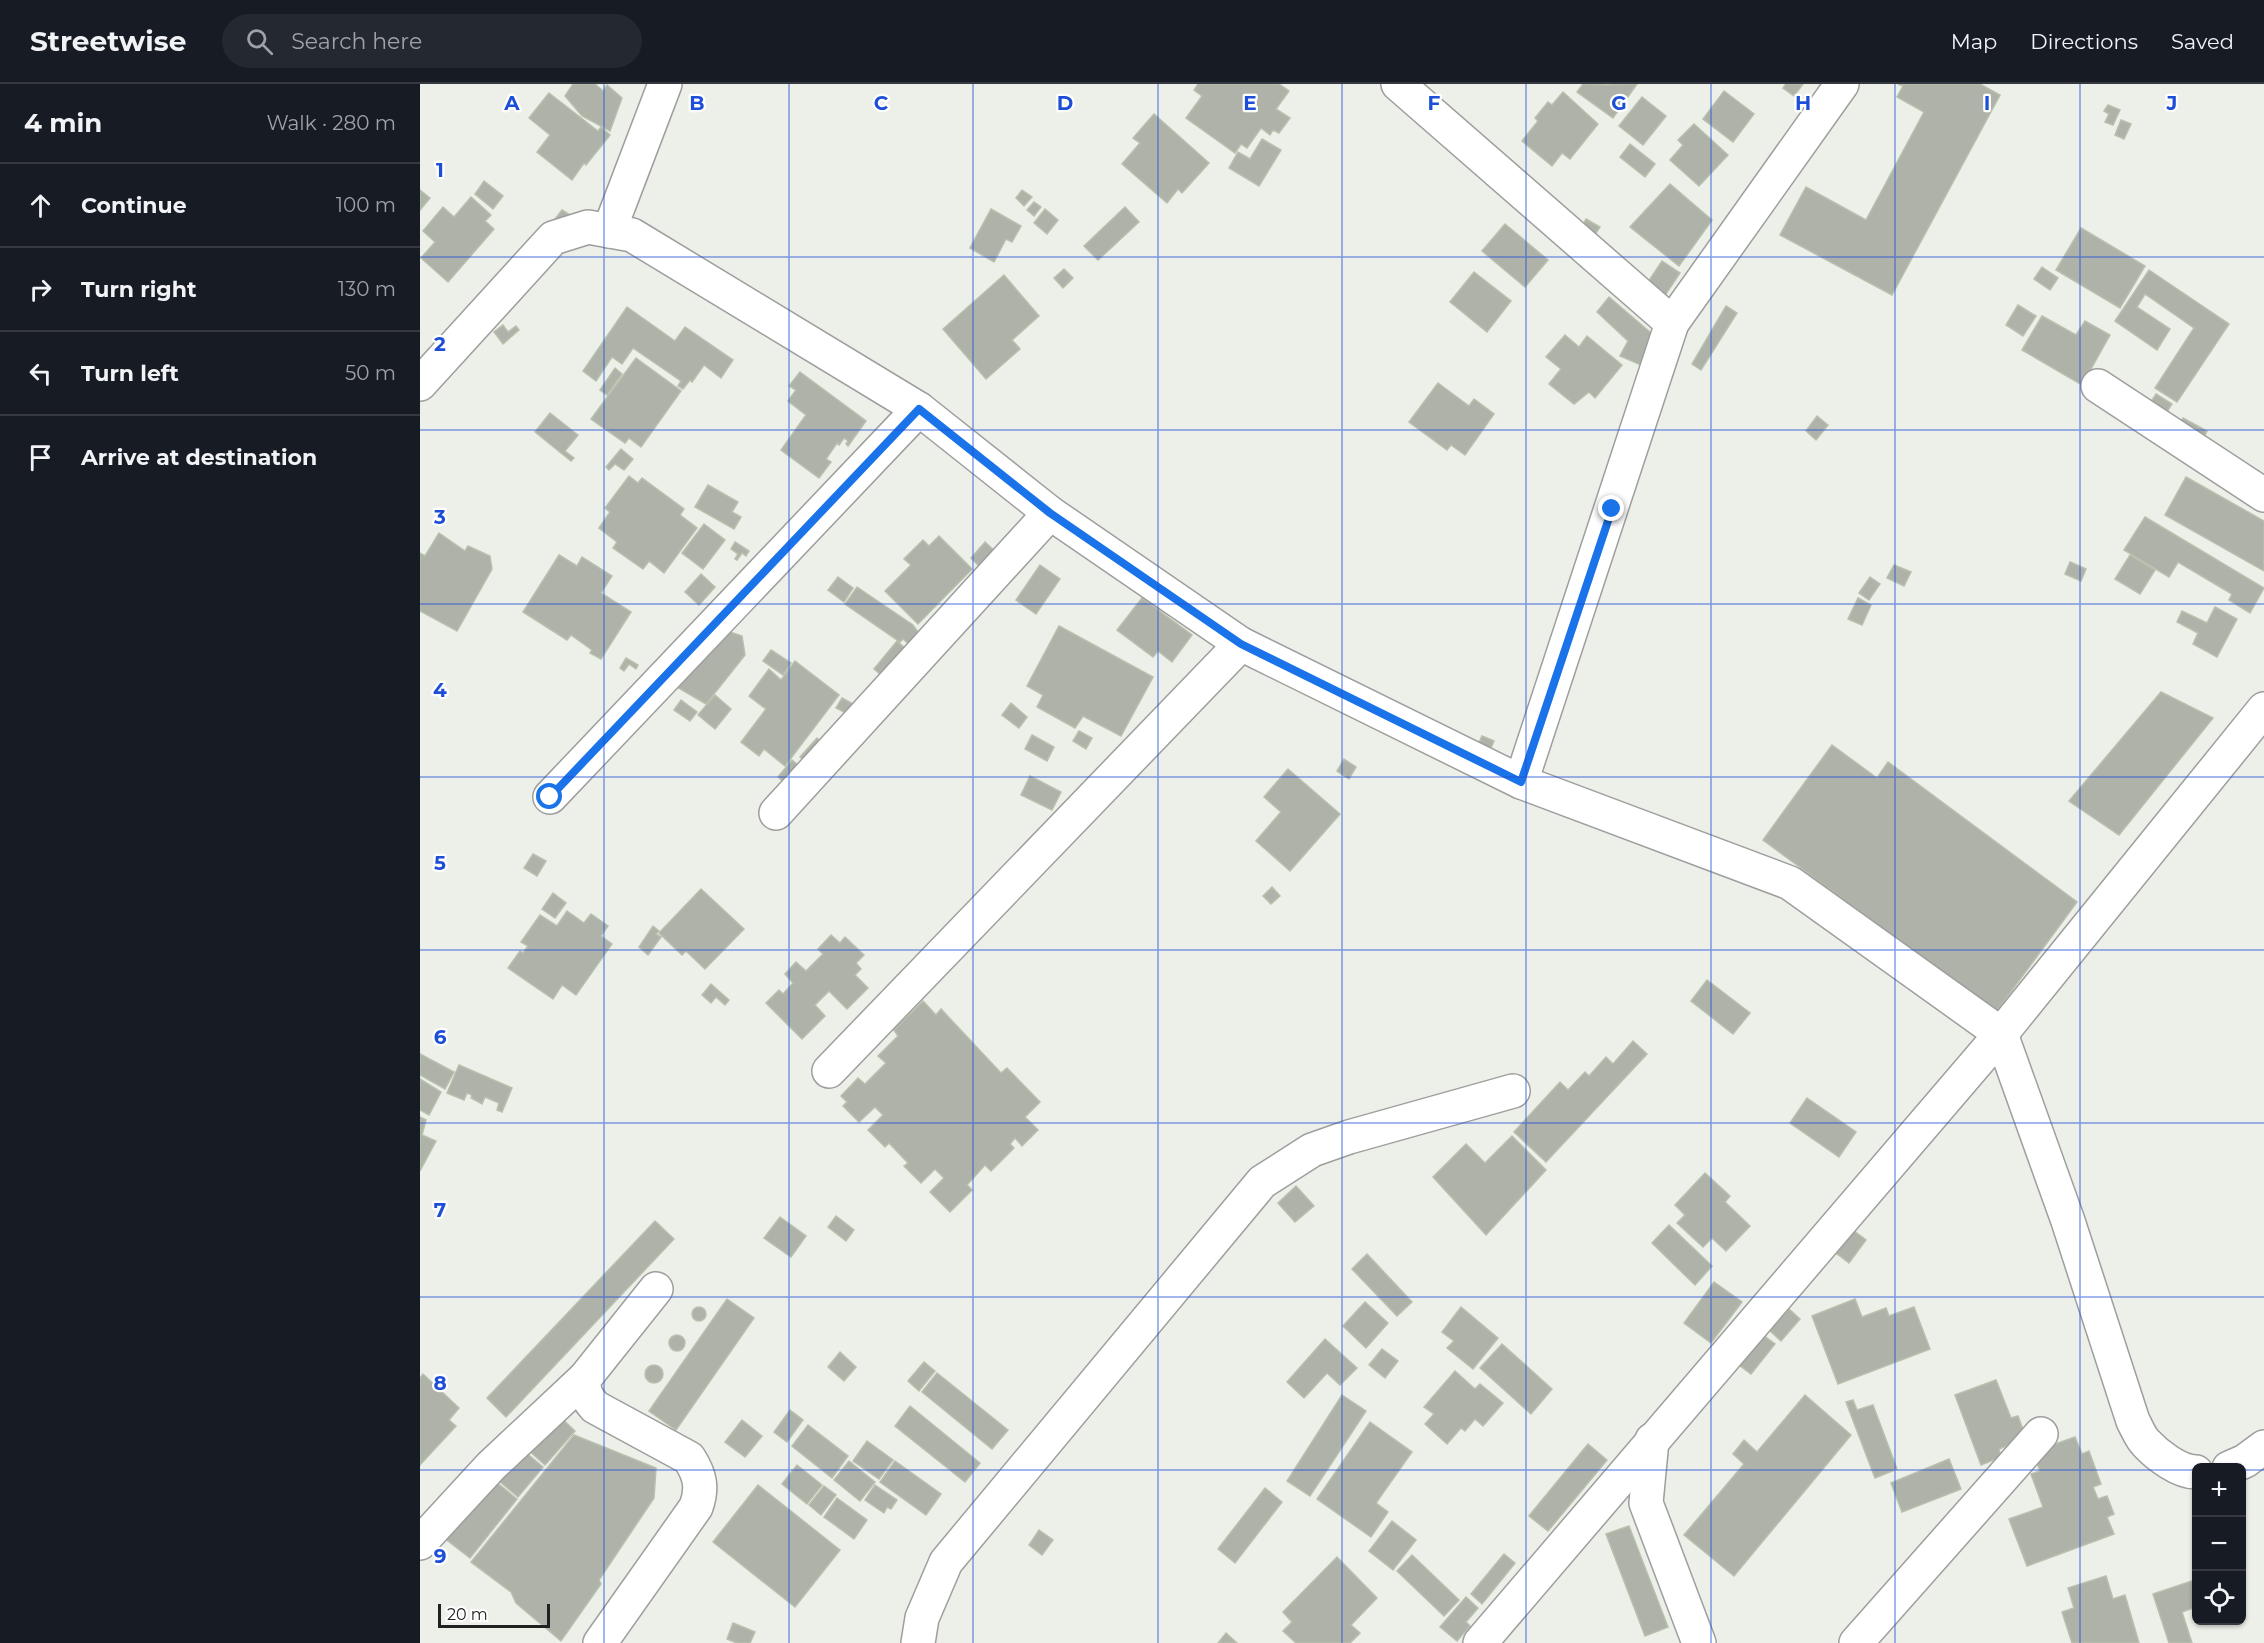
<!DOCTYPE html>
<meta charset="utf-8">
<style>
body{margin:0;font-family:Montserrat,sans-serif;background:#242831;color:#f1f3f6}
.controls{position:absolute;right:18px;bottom:18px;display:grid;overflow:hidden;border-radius:9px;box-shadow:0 2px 4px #0004}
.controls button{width:54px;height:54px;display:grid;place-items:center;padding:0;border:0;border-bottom:2px solid #363941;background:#171b24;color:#f1f3f6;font:30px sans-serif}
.scale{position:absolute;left:18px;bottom:15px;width:112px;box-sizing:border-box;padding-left:6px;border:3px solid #212121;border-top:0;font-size:16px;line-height:21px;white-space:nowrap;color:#212121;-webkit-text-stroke:4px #fff;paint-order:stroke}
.stop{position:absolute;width:18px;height:18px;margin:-14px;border:4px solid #1a73e8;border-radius:50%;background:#fff}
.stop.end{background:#1a73e8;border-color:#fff;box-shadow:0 2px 6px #0008}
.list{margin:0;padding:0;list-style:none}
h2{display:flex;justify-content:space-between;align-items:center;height:78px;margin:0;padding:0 24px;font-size:26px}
h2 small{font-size:20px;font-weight:400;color:#9ea1a6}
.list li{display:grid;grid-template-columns:39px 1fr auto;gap:18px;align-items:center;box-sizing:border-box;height:84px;padding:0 24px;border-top:2px solid #363941}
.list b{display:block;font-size:22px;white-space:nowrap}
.list em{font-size:20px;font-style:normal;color:#9ea1a6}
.icon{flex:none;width:33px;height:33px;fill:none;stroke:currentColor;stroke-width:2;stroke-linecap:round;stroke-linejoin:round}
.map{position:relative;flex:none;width:1844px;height:1559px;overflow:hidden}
header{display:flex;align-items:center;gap:36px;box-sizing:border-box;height:84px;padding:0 30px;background:#171b24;border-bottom:2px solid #363941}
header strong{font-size:28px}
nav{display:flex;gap:33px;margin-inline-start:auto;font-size:21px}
.search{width:420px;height:54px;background:#242831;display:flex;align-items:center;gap:15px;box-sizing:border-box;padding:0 21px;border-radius:33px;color:#9ea1a6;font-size:22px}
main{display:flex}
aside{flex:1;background:#171b24}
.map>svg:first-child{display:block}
.building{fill:#aeb2a8;stroke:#b8c0ad;stroke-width:1.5}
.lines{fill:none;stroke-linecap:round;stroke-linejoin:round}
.minor-casing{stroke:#9e9e9e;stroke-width:36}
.minor{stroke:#fff;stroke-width:33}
.route{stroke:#1a73e8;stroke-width:8}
.grid{fill:none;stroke:#1d4ed8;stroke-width:1.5;stroke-opacity:0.55}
.grid-label{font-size:20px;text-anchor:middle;font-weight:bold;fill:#1d4ed8;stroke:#fff;stroke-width:4.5;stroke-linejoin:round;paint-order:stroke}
</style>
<header>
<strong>Streetwise</strong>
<div class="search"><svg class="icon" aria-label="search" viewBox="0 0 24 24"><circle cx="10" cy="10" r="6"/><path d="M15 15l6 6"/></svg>Search here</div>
<nav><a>Map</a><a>Directions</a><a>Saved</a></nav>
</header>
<main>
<aside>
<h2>4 min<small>Walk · 280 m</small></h2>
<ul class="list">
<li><svg class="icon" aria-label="ahead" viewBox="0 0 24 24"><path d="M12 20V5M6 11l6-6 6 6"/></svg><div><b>Continue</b></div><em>100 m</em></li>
<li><svg class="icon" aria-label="right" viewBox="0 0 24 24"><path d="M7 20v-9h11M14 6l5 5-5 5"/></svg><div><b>Turn right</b></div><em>130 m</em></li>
<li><svg class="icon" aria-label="left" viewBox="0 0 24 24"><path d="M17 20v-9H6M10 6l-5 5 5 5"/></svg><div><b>Turn left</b></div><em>50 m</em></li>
<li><svg class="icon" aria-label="arrive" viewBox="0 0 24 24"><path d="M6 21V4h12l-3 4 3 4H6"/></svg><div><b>Arrive at destination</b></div></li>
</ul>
</aside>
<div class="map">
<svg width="1844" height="1559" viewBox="0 0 1844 1559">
<rect width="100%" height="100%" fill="#ecf0e9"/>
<!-- building -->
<g class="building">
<path d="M153,0H175L183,7L187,1L202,14L190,47L162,32L145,12Z"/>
<path d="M778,0H859L869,7L856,25L870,34L859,49L853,46L850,51L841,44L827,64L821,60L815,69L766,34L782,12L774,6Z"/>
<path d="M1163,0L1186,1L1217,0L1193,34L1157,8Z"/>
<path d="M1366,0H1383L1374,12L1363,4Z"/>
<path d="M1478,0H1560L1580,11L1472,211L1360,151L1386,103L1446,136L1504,28L1477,13L1483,2Z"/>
<path d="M1304,7L1334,30L1313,58L1283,35Z"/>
<path d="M1143,8L1178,40L1150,75L1142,69L1132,82L1102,57L1118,37L1115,34L1128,18L1132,21Z"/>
<path d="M129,9L178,47L181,43L190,51L166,81L164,79L152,96L117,68L130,51L109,34Z"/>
<path d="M1222,13L1246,32L1223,61L1199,42Z"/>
<path d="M1688,21L1700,26L1693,41L1685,38L1689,30L1684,27Z"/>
<path d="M734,30L789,79L762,109L758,105L747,119L702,80L720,59L713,54Z"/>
<path d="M1701,36L1711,40L1704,55L1695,51Z"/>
<path d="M1274,40L1308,71L1279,102L1250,76L1263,61L1258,56Z"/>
<path d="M842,55L861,66L839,102L809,84L818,68L830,75Z"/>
<path d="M1210,60L1235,80L1225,93L1200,73Z"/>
<path d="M64,97L83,112L73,125L55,110Z"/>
<path d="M1250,100L1292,136L1259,182L1210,143Z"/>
<path d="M0,106L10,114L0,126Z"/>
<path d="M602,106L612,113L604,122L596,114Z"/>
<path d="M51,113L71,131L65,137L74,145L28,198L1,174L15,158L3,147L23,123L34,133Z"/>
<path d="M614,118L621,123L614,132L607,126Z"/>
<path d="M705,123L719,138L678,176L664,162Z"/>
<path d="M571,125L601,142L592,158L586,155L574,178L550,164Z"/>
<path d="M625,125L638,136L627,150L614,139Z"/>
<path d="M142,126L155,134L148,144L135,135Z"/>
<path d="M1166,135L1180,143L1174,152L1161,145Z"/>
<path d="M1085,140L1128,176L1105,203L1062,167Z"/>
<path d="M1661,144L1725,182L1700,224L1636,186Z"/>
<path d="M1242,177L1260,189L1242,216L1224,204Z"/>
<path d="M1622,183L1638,194L1630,206L1614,195Z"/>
<path d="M644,185L653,194L643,204L634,194Z"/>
<path d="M1729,186L1809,240L1757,318L1735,304L1774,244L1725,210L1717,223L1750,245L1737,266L1695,237Z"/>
<path d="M1054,188L1091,217L1067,248L1030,218Z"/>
<path d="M584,191L619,232L592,256L600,265L566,295L523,245Z"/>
<path d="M1189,213L1231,249L1221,281L1200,272L1208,257L1177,228Z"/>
<path d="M1598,221L1616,232L1603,252L1586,241Z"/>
<path d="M1306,222L1317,229L1281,286L1272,280Z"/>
<path d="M207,223L255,257L265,243L313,276L301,294L284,281L272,298L270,296L263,305L258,302L261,297L213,264L202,280L192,273L176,297L163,287Z"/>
<path d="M1622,232L1656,251L1665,237L1690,251L1662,301L1602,266Z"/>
<path d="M83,241L88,248L96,242L99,246L83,260L74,248Z"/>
<path d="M1145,251L1159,263L1167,252L1202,281L1175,314L1169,308L1154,320L1129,300L1141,285L1126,273Z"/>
<path d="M216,274L261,307L221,363L209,354L205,359L171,335Z"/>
<path d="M195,284L202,290L187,311L180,306Z"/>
<path d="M380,288L446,337L428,362L426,360L428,357L424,354L419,361L417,359L406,375L411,378L399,394L361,366L386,331L368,317L376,306L369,302Z"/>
<path d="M1018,299L1049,322L1054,315L1074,330L1045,371L1031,361L1027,366L989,338Z"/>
<path d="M1736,310L1752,320L1743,334L1727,324Z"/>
<path d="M130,329L158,351L145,367L154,374L151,377L115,348Z"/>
<path d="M1397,332L1408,341L1396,356L1386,347Z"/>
<path d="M1763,334L1787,347L1781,359L1757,346Z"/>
<path d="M201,365L213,375L204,386L195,380L189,386L186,383Z"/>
<path d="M209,392L218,399L222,394L264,425L260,431L277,444L244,489L229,477L223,485L193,464L197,458L179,444L190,428L185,424Z"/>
<path d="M1766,393L1844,437V487L1745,431Z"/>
<path d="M288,401L318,418L312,428L321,433L314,445L275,423Z"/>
<path d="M1725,433L1844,504L1830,529L1809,516L1812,510L1758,478L1749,493L1704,466Z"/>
<path d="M284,440L305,456L283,485L262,469Z"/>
<path d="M19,449L45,467L48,462L70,472L72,485L37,547L0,527V469L5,472Z"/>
<path d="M519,452L552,485L498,540L465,507L491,481L484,475L503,456L509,462Z"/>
<path d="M315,458L329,467L326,472L322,469L317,476L315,475L318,470L311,465Z"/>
<path d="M565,458L576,468L561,484L551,474Z"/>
<path d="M139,471L157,482L162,473L192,492L181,509L211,528L181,575L170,569L172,566L151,551L147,556L103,528Z"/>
<path d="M1710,471L1735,486L1720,510L1695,495Z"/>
<path d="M1650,478L1666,485L1661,497L1645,490Z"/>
<path d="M620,481L640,495L616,530L596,516Z"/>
<path d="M1474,481L1491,488L1484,502L1467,494Z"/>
<path d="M281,490L295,503L279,521L265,508Z"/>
<path d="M418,493L433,504L424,518L408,506Z"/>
<path d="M1450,493L1460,500L1449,516L1439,509Z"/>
<path d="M437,503L493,541L500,551L491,562L483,555L480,558L425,520Z"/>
<path d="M722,514L772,551L752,578L738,567L733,573L697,546Z"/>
<path d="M1438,514L1451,521L1442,541L1428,535Z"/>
<path d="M1795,523L1817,535L1797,573L1773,560L1778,549L1757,538L1762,527L1787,539Z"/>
<path d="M639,542L733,593L701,652L663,632L655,644L617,623L623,611L607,602Z"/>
<path d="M307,547L322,552L325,571L286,620L257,603Z"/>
<path d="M477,557L486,565L466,589L463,587L460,590L454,585Z"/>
<path d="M351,566L371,579L363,591L343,577Z"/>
<path d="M206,574L218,581L216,585L209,580L204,587L200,584Z"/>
<path d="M375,577L419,611L365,682L344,665L339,672L321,658L346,625L329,612L349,585L361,596Z"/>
<path d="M1741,608L1793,634L1699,751L1649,717Z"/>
<path d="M295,611L311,625L295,645L278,631Z"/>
<path d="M422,614L435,621L430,631L416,624Z"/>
<path d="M261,616L277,628L270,637L254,626Z"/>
<path d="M591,619L607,633L599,644L582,631Z"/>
<path d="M659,647L672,654L666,665L653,657Z"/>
<path d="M612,651L634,663L627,677L605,665Z"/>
<path d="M1062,652L1074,657L1067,673L1055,668Z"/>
<path d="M397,654L403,659L386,678L380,673Z"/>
<path d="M1412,661L1457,694L1468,678L1657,818L1576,928L1343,756Z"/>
<path d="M924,675L936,683L929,695L917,687Z"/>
<path d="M372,676L379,682L365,699L358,693Z"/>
<path d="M868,685L920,730L870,787L836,757L861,728L844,713Z"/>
<path d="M610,692L641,708L632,726L601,711Z"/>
<path d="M113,770L126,777L117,792L104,784Z"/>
<path d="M852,803L860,812L851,820L843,812Z"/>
<path d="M281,805L324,845L285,885L266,867L262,871L239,849Z"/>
<path d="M133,809L146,819L135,834L122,825Z"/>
<path d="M147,827L164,839L171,830L188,842L181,852L192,860L156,911L142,901L133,915L88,884L100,867L103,869L108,862L101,858L120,831L137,842Z"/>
<path d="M233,842L239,847L236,850L241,853L228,871L219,863Z"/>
<path d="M411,851L420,859L425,853L444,871L436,879L441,885L435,891L448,904L427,925L409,907L395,921L405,932L382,955L346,919L359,906L363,910L373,899L365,890L376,878L386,887L403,870L398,865Z"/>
<path d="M1287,896L1330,929L1313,950L1271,917Z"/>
<path d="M291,900L309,916L305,921L296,913L291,919L282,911Z"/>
<path d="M503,917L516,931L521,925L581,989L587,984L620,1018L605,1033L618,1046L602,1062L595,1054L590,1060L594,1064L571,1087L565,1081L547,1101L552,1106L530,1128L510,1108L524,1094L515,1085L501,1099L484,1082L488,1079L469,1059L465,1063L448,1046L463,1031L455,1023L439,1038L423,1022L427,1018L421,1012L438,994L445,1000L466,979L458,972L478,952L474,946Z"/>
<path d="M1213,957L1227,970L1126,1078L1094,1048L1140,998L1148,1006L1165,988L1169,992L1186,973L1193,980Z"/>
<path d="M0,970L34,988L25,1005L0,991Z"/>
<path d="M39,981L92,1004L82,1028L77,1026L79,1019L65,1013L62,1020L51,1014L52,1011L47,1009L44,1016L27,1009Z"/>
<path d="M0,995L21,1008L9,1031L0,1026Z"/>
<path d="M1387,1014L1436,1048L1419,1073L1370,1039Z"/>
<path d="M0,1033L6,1036L2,1051L16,1057L0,1087Z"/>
<path d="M1092,1052L1126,1086L1066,1151L1013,1093L1046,1060L1065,1079Z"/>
<path d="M1285,1089L1310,1112L1305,1118L1330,1142L1306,1167L1292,1154L1283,1163L1257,1139L1265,1131L1255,1121Z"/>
<path d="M876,1102L894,1122L875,1138L858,1119Z"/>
<path d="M416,1132L434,1146L426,1157L408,1143Z"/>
<path d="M360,1133L386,1152L371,1173L344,1154Z"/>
<path d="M235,1137L254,1155L86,1333L67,1314Z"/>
<path d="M1249,1141L1292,1182L1275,1201L1232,1159Z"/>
<path d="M1430,1144L1446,1156L1429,1179L1412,1166L1415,1162L1419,1166L1430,1151Z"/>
<path d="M947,1170L992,1218L977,1232L932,1185Z"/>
<path d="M1294,1198L1322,1218L1291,1259L1264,1239Z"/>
<path d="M307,1215L334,1234L256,1346L229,1327Z"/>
<path d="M1435,1215L1442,1233L1466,1224L1469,1232L1494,1223L1510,1265L1418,1300L1392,1232Z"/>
<path d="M945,1218L968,1239L946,1264L923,1242Z"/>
<circle cx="279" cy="1230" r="7"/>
<path d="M1041,1223L1078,1254L1053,1285L1027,1264L1034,1257L1022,1248Z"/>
<path d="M1369,1225L1380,1235L1361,1257L1349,1246Z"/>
<circle cx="257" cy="1259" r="8"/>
<path d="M1343,1251L1355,1260L1331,1290L1319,1281Z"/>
<path d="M905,1255L937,1284L920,1301L907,1289L884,1314L867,1298Z"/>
<path d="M1082,1260L1132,1305L1111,1330L1060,1284Z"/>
<path d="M962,1265L978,1277L965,1294L949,1281Z"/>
<path d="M420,1268L436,1283L424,1297L408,1283Z"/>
<path d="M504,1278L515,1287L499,1307L488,1297Z"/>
<circle cx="234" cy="1290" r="9"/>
<path d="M1035,1287L1055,1305L1060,1300L1083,1319L1063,1342L1055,1335L1045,1347L1041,1344L1027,1360L1005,1340L1014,1330L1004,1323Z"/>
<path d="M517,1289L588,1346L572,1365L502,1308Z"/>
<path d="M3,1290L39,1324L29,1336L36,1342L0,1381V1294Z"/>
<path d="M1576,1296L1591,1334L1598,1332L1606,1354L1579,1365L1581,1373L1561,1381L1535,1311Z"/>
<path d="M922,1311L946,1327L890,1412L867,1397Z"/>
<path d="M1385,1311L1431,1351L1314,1492L1264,1451L1324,1380L1313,1370L1324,1356L1337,1368Z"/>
<path d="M1433,1316L1437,1326L1453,1321L1477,1385L1455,1394L1426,1318Z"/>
<path d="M490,1322L560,1379L545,1398L475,1342Z"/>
<path d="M370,1326L383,1336L367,1358L354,1348Z"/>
<path d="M136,1329L155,1347L125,1381L106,1364Z"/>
<path d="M322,1336L342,1352L325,1373L305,1358Z"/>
<path d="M950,1338L992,1368L956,1419L968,1428L951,1453L897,1415Z"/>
<path d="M388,1341L428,1372L412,1394L372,1362Z"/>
<path d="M154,1351L236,1384L234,1414L179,1496L181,1500L141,1557L96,1519L91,1508L51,1478Z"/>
<path d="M1655,1353L1662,1370L1669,1367L1681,1400L1673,1403L1678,1415L1687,1412L1694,1430L1687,1433L1694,1450L1607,1482L1589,1435L1623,1423L1611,1390L1620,1387L1613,1368Z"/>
<path d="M447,1357L473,1376L459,1395L433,1377Z"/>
<path d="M1168,1360L1187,1376L1128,1447L1109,1432Z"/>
<path d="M97,1361L123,1383L98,1413L72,1391Z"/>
<path d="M1529,1375L1541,1405L1482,1428L1471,1399Z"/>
<path d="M429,1377L455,1398L440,1417L414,1396Z"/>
<path d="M475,1377L521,1410L506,1431L460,1398Z"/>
<path d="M377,1381L402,1401L387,1420L362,1400Z"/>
<path d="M70,1393L97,1415L50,1474L23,1453Z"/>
<path d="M338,1401L420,1466L375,1523L293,1458Z"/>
<path d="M455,1401L477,1416L471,1425L467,1423L464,1429L445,1416Z"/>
<path d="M404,1402L416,1411L401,1431L389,1421Z"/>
<path d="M845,1404L862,1418L815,1479L798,1465Z"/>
<path d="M417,1414L447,1436L434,1455L404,1433Z"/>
<path d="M972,1437L996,1456L973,1486L949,1467Z"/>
<path d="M1209,1442L1248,1543L1225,1552L1186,1450Z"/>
<path d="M619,1446L633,1456L622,1471L609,1461Z"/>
<path d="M1084,1470L1095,1479L1062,1520L1051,1510Z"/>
<path d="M992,1471L1039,1516L1024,1532L977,1487Z"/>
<path d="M917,1473L957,1514L931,1541L940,1549L930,1559H876L863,1547L872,1538L863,1528Z"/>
<path d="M1686,1492L1693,1515L1705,1511L1719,1559H1652L1642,1528L1654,1524L1648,1504Z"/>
<path d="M1772,1497L1776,1511V1523L1762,1528L1772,1559H1749L1733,1510Z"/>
<path d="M1046,1513L1058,1524L1046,1538L1050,1542L1037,1557L1020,1543Z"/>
<path d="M313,1539L335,1548L330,1559H317L307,1555Z"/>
<path d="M806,1549L817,1559H798Z"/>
</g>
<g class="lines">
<defs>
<g id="minor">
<path d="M978,0L1252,239"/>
<path d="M189,147L245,0"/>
<path d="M0,300L133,154L168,143L212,151L499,325L630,429L821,560L1101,698L1370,799L1581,950L1648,1137L1713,1337C1717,1344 1720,1353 1726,1359C1737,1371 1759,1388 1776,1388"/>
<path d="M1678,302L1844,411"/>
<path d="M1101,698L1252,239L1422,0"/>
<path d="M130,713L499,325"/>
<path d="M356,729L630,429"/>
<path d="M409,987L821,560"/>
<path d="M1232,1356L1226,1419L1279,1559"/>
<path d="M1809,1384L1825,1377L1844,1363"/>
<path d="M0,1459L71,1382L165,1294"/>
<path d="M180,1559L276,1423C283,1404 280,1391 269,1374L175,1323C167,1314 162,1306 165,1294L236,1205"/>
<path d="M498,1559L502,1534L526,1478L842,1098L892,1066L929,1053L1093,1007"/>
<path d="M1060,1559L1581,950L1844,625"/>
<path d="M1436,1559L1621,1350"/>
</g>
</defs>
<!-- minor casing -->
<use href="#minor" class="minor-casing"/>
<!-- minor -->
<use href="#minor" class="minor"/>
</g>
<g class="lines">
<!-- route -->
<path class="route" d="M130,713L499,325L630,429L821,560L1101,698L1192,425"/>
</g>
<!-- grid -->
<path class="grid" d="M184,0V1559M369,0V1559M553,0V1559M738,0V1559M922,0V1559M1106,0V1559M1291,0V1559M1475,0V1559M1660,0V1559M0,173H1844M0,346H1844M0,520H1844M0,693H1844M0,866H1844M0,1039H1844M0,1213H1844M0,1386H1776M1822,1386H1844"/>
<g class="grid-label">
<text x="92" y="26">A</text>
<text x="277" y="26">B</text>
<text x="461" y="26">C</text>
<text x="645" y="26">D</text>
<text x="830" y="26">E</text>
<text x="1014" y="26">F</text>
<text x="1199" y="26">G</text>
<text x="1383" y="26">H</text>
<text x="1567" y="26">I</text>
<text x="1752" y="26">J</text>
<text x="20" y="93">1</text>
<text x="20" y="267">2</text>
<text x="20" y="440">3</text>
<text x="20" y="613">4</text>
<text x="20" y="786">5</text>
<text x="20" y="960">6</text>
<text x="20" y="1133">7</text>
<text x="20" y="1306">8</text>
<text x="20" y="1479">9</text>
</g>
</svg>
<div class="controls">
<button>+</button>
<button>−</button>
<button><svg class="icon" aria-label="locate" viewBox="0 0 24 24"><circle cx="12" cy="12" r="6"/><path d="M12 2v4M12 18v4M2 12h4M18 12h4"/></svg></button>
</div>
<div class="scale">20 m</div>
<div class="stop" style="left:130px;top:713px"></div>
<div class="stop end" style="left:1192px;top:425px"></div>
</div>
</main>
